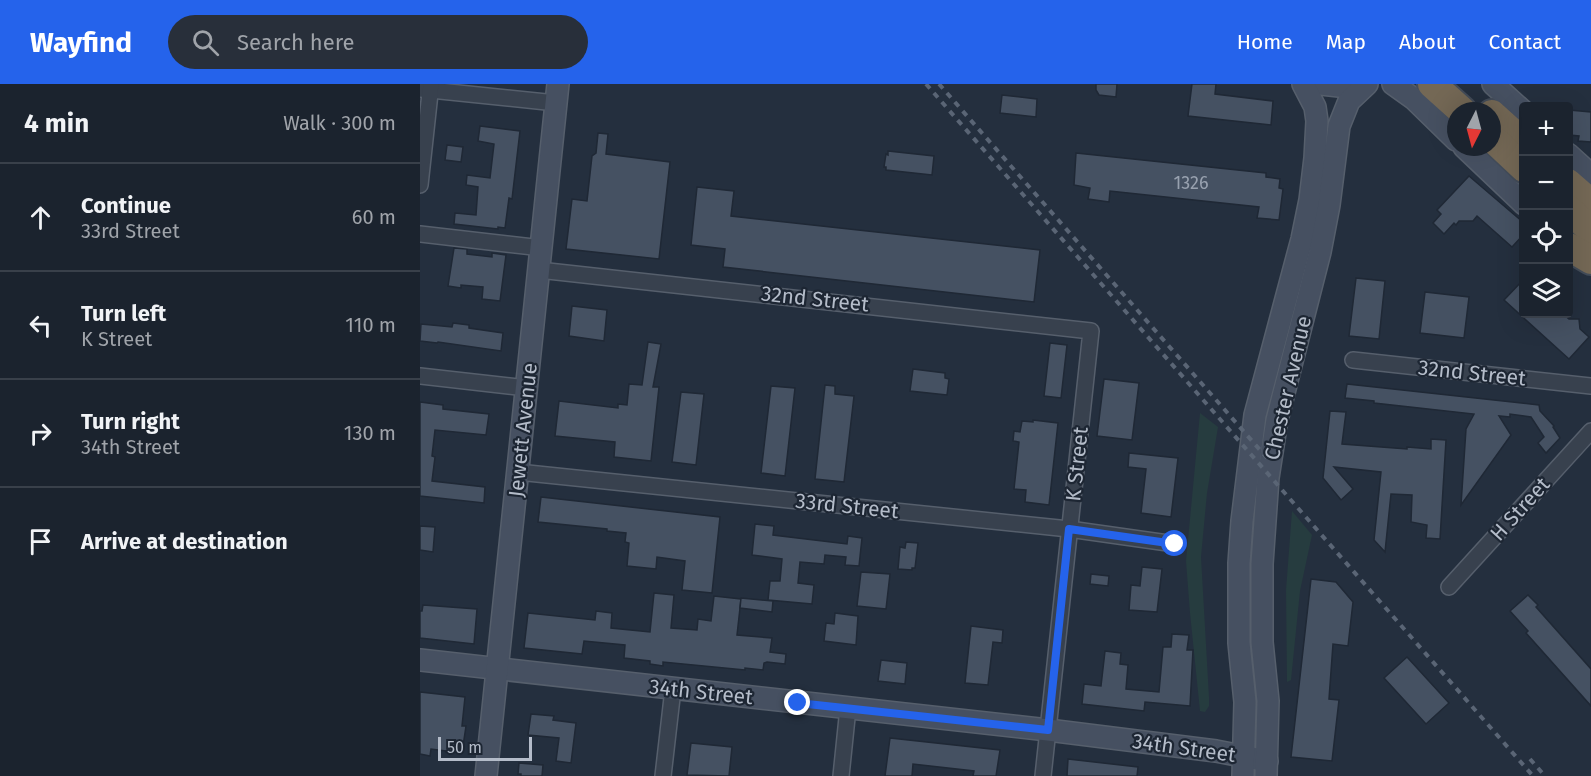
<!DOCTYPE html>
<meta charset="utf-8">
<style>
body{margin:0;font-family:"Fira Sans",sans-serif;background:#282f3a;color:#f1f3f6}
.controls{position:absolute;right:18px;top:18px;display:grid;overflow:hidden;border-radius:6px;box-shadow:0 6px 24px #0002}
.controls button{width:54px;height:54px;display:grid;place-items:center;padding:0;border:0;border-bottom:2px solid #39404a;background:#1b232e;color:#f1f3f6;font:30px sans-serif}
.compass{position:absolute;left:1027px;top:18px;width:54px;height:54px;border-radius:50%;background:#1b232e;box-shadow:0 6px 24px #0002;rotate:186deg}
.scale{position:absolute;left:18px;bottom:15px;width:94px;box-sizing:border-box;padding-left:6px;border:3px solid #b4bcc9;border-top:0;font-size:16px;line-height:21px;white-space:nowrap;color:#b4bcc9;-webkit-text-stroke:4px #1d2633;paint-order:stroke}
.stop{position:absolute;width:18px;height:18px;margin:-14px;border:4px solid #2563eb;border-radius:50%;background:#fff}
.stop.end{background:#2563eb;border-color:#fff;box-shadow:0 2px 6px #0008}
.list{margin:0;padding:0;list-style:none}
h2{display:flex;justify-content:space-between;align-items:center;height:78px;margin:0;padding:0 24px;font-size:26px}
h2 small{font-size:20px;font-weight:400;color:#a0a4aa}
.list li{display:grid;grid-template-columns:39px 1fr auto;gap:18px;align-items:center;box-sizing:border-box;height:108px;padding:0 24px;border-top:2px solid #39404a}
.list b{display:block;font-size:22px;white-space:nowrap}
.list p{margin:0;font-size:20px;white-space:nowrap;color:#a0a4aa}
.list em{font-size:20px;font-style:normal;color:#a0a4aa}
.icon{flex:none;width:33px;height:33px;fill:none;stroke:currentColor;stroke-width:2;stroke-linecap:round;stroke-linejoin:round}
.map{position:relative;flex:none;width:1171px;height:692px;overflow:hidden}
header{display:flex;align-items:center;gap:36px;box-sizing:border-box;height:84px;padding:0 30px;background:#2563eb;color:#fff}
header strong{font-size:28px}
nav{display:flex;gap:33px;margin-inline-start:auto;font-size:21px}
.search{width:420px;height:54px;background:#282f3a;display:flex;align-items:center;gap:15px;box-sizing:border-box;padding:0 21px;border-radius:33px;color:#a0a4aa;font-size:22px}
main{display:flex}
aside{flex:1;background:#1b232e}
.map>svg:first-child{display:block}
.green{fill:#263c3f}
.building{fill:#455162;stroke:#1f2835;stroke-width:1.5}
.lines{fill:none;stroke-linecap:round;stroke-linejoin:round}
.street-casing{stroke:#565f6c;stroke-width:18}
.secondary-casing{stroke:#565f6c;stroke-width:24}
.highway-casing{stroke:#434c59;stroke-width:32}
.street{stroke:#38414e;stroke-width:15}
.secondary{stroke:#465061;stroke-width:21}
.highway{stroke:#746855;stroke-width:28}
.rail{stroke:#5a6575;stroke-width:4;stroke-dasharray:6 6;stroke-linecap:butt}
.route{stroke:#2563eb;stroke-width:8}
.labels{text-anchor:middle;dominant-baseline:central;stroke-width:4.5;stroke-linejoin:round;paint-order:stroke}
.number-label{font-size:18px;fill:#98a1af}
.street-label{font-size:21px;fill:#b4bcc9;stroke:#1d2633}
</style>
<header>
<strong>Wayfind</strong>
<div class="search"><svg class="icon" aria-label="search" viewBox="0 0 24 24"><circle cx="10" cy="10" r="6"/><path d="M15 15l6 6"/></svg>Search here</div>
<nav><a>Home</a><a>Map</a><a>About</a><a>Contact</a></nav>
</header>
<main>
<aside>
<h2>4 min<small>Walk · 300 m</small></h2>
<ul class="list">
<li><svg class="icon" aria-label="ahead" viewBox="0 0 24 24"><path d="M12 20V5M6 11l6-6 6 6"/></svg><div><b>Continue</b><p>33rd Street</p></div><em>60 m</em></li>
<li><svg class="icon" aria-label="left" viewBox="0 0 24 24"><path d="M17 20v-9H6M10 6l-5 5 5 5"/></svg><div><b>Turn left</b><p>K Street</p></div><em>110 m</em></li>
<li><svg class="icon" aria-label="right" viewBox="0 0 24 24"><path d="M7 20v-9h11M14 6l5 5-5 5"/></svg><div><b>Turn right</b><p>34th Street</p></div><em>130 m</em></li>
<li><svg class="icon" aria-label="arrive" viewBox="0 0 24 24"><path d="M6 21V4h12l-3 4 3 4H6"/></svg><div><b>Arrive at destination</b></div></li>
</ul>
</aside>
<div class="map">
<svg width="1171" height="692" viewBox="0 0 1171 692">
<rect width="100%" height="100%" fill="#242f3e"/>
<!-- green -->
<g class="green">
<path d="M780,329L798,343L787,409L781,473L789,613V622L785,628L780,627L770,529L766,477Z"/>
<path d="M872,427L892,451L880,507L871,596L867,598L866,506Z"/>
</g>
<!-- building -->
<g class="building">
<path d="M676,0H697L696,13L679,11L676,6Z"/>
<path d="M772,0H796L795,10L853,17L851,41L768,32Z"/>
<path d="M582,11L617,15L616,33L580,29Z"/>
<path d="M1149,26L1171,28V58L1158,57L1159,52L1149,51Z"/>
<path d="M60,42L100,47L92,115L89,114L85,144L78,143V145L34,140L35,129L56,131L58,103L46,101L47,91L70,94L74,60L58,57Z"/>
<path d="M178,49L188,50L186,70L250,78L239,175L146,165L152,115L167,117L172,72L176,69Z"/>
<path d="M27,61L43,63L41,78L25,76Z"/>
<path d="M468,67L514,72L512,91L466,86V83H464L466,70L468,71Z"/>
<path d="M656,69L846,89V93L860,95L859,104L863,105L859,136L837,134L839,123L690,107L689,118L668,115L670,104L654,101Z"/>
<path d="M1049,92L1104,139V150L1092,163L1057,132L1053,137H1039L1036,141L1034,139L1024,150L1013,139L1021,130L1017,126Z"/>
<path d="M277,103L314,107L311,132L620,166L614,218L303,183L305,165L271,161Z"/>
<path d="M34,164L47,165V170L72,173V169L86,171L80,217L62,215L63,203L41,201V204L28,202Z"/>
<path d="M936,194L965,197L959,255L929,252Z"/>
<path d="M1104,195V230H1143L1149,235H1159L1160,245L1169,253L1149,275L1084,216Z"/>
<path d="M1005,208L1049,213L1044,254L1000,249Z"/>
<path d="M152,222L187,226L184,257L149,252Z"/>
<path d="M33,239L49,241V244L83,249L81,267L18,258L17,259L0,257L1,240L32,243Z"/>
<path d="M228,258L241,260L233,303H239L231,377L194,373L195,358L135,352L139,317L198,324V320L207,321L209,300L222,301Z"/>
<path d="M630,259L647,261L641,314L624,312Z"/>
<path d="M493,285L525,289V294L529,295L527,311L490,307Z"/>
<path d="M684,295L719,299L712,356L677,352Z"/>
<path d="M927,300L1119,321L1120,327L1134,342L1133,343L1140,354L1126,369L1118,359L1124,353L1111,333L1090,330V333L1079,332L1091,351L1041,421L1046,345L1054,330L954,319V317L925,314Z"/>
<path d="M405,301L415,302V310L434,312L424,398L395,395Z"/>
<path d="M351,302L375,304L365,392L341,389Z"/>
<path d="M261,308L284,310L276,381L252,378Z"/>
<path d="M0,318L23,321V325L69,330L66,351L15,346L12,372L15,373L12,397L65,403L64,419L0,412Z"/>
<path d="M910,327L926,328L922,360L987,365V363L1011,365V355L1026,356L1020,455L1006,454L1007,441L991,438L992,411L971,410L965,468L954,456L961,388L914,383L933,405L921,416L903,394Z"/>
<path d="M613,336L638,339L629,421L605,418L606,406L594,405L599,358L593,357L594,347L600,348L602,337L613,338Z"/>
<path d="M709,369L758,374L751,433L721,429L726,385L708,383Z"/>
<path d="M121,413L300,433L292,509L262,506L265,477L237,473L236,485L207,482L209,459L205,458L206,449L187,447V445L118,438Z"/>
<path d="M335,440L354,442L353,451L427,460L428,452L442,454L439,482L425,481L426,473L405,471L404,480L380,478L378,499L394,501L392,520L348,516L350,497H360L362,475L332,471Z"/>
<path d="M0,442L15,443L13,468L0,466Z"/>
<path d="M486,458L498,459L495,484H492V486L478,485L480,463L485,464Z"/>
<path d="M722,483L742,485L737,528L709,526L711,501L720,502Z"/>
<path d="M441,488L470,490L466,525L437,522Z"/>
<path d="M671,490L689,492L688,502L670,500Z"/>
<path d="M891,495L916,498L933,518L928,562L913,560L909,615L919,616L912,677L871,673Z"/>
<path d="M234,509L254,511L251,544L277,546L278,535L291,537L294,512L321,515L317,551L352,554L350,568L366,570L365,580L347,578L344,579L343,586L325,584V586L243,578V582L230,580V577L204,574L205,561L164,557L162,570L104,564L108,529L175,536L176,527L192,529L191,544L230,548Z"/>
<path d="M1108,511L1118,521L1116,523L1171,585V622L1106,549L1108,547L1090,527Z"/>
<path d="M321,514L353,517L352,528L320,524Z"/>
<path d="M3,521L57,525L54,560L0,554V527H2Z"/>
<path d="M415,529L438,532L436,561L404,557L406,539L414,540Z"/>
<path d="M551,542L583,546L582,559L573,558L568,601L545,599Z"/>
<path d="M752,550L769,551L767,566H773L770,622L725,618L724,627L662,620L664,600L681,602L685,567L701,569L700,580L708,581L706,605L739,608L743,563H751Z"/>
<path d="M987,573L1029,619L1006,640L964,594Z"/>
<path d="M461,576L487,579L485,600L458,597Z"/>
<path d="M0,608L45,613L42,642H46L42,669L11,665L10,672L0,670Z"/>
<path d="M111,630L134,632L133,636L156,639L151,679L136,677L139,654L108,651Z"/>
<path d="M470,654L580,666L576,692H553L554,687L493,680L492,692H465Z"/>
<path d="M271,659L312,663L309,692L267,691Z"/>
<path d="M648,675L718,683L717,692H647Z"/>
<path d="M99,679L123,681L122,692H101V690H98Z"/>
</g>
<g class="lines">
<defs>
<g id="street">
<path d="M0,5L136,19"/>
<path d="M0,101L11,0"/>
<path d="M0,150L122,164"/>
<path d="M119,186L671,247L623,692"/>
<path d="M933,276L1171,302"/>
<path d="M0,292L107,304"/>
<path d="M98,388L649,445L755,460"/>
<path d="M1029,503L1171,347"/>
<path d="M243,692L253,605"/>
<path d="M421,692L428,624"/>
</g>
<g id="secondary">
<path d="M901,0L928,3L946,0"/>
<path d="M973,0L994,15L1036,56"/>
<path d="M1073,0L1104,28"/>
<path d="M1044,63L1104,120"/>
<path d="M1148,70L1171,91"/>
<path d="M0,576L628,646L796,667L847,677"/>
<path d="M66,692L138,0"/>
<path d="M823,692L825,618L819,559V479L822,437L835,331L882,155L890,116L895,74L897,37L895,23L883,0"/>
<path d="M846,692L848,617L842,558V480L848,394L857,336L900,168L909,121L919,42L929,17L947,0"/>
</g>
<g id="highway">
<path d="M1012,0L1042,27"/>
<path d="M1072,30L1104,59"/>
<path d="M1072,54L1104,84"/>
<path d="M1148,99L1171,119"/>
<path d="M1148,125L1171,146"/>
<path d="M1149,163L1171,176"/>
</g>
</defs>
<!-- street casing -->
<use href="#street" class="street-casing"/>
<!-- secondary casing -->
<use href="#secondary" class="secondary-casing"/>
<!-- highway casing -->
<use href="#highway" class="highway-casing"/>
<!-- street -->
<use href="#street" class="street"/>
<!-- secondary -->
<use href="#secondary" class="secondary"/>
<!-- highway -->
<use href="#highway" class="highway"/>
<!-- rail -->
<g class="rail">
<path d="M506,0L1113,692"/>
<path d="M519,0L847,374"/>
<path d="M1110,675L1125,692"/>
</g>
</g>
<g class="lines">
<!-- route -->
<path class="route" d="M378,619L628,646L649,445L755,460"/>
</g>
<g class="labels">
<!-- number labels -->
<g class="number-label">
<text x="771" y="99">1326</text>
</g>
<!-- street labels -->
<g class="street-label">
<text transform="translate(395 215) rotate(6)">32nd Street</text>
<text transform="translate(1052 289) rotate(6)">32nd Street</text>
<text transform="translate(868 304) rotate(-77)">Chester Avenue</text>
<text transform="translate(103 346) rotate(-84)">Jewett Avenue</text>
<text transform="translate(657 380) rotate(-84)">K Street</text>
<text transform="translate(427 422) rotate(6)">33rd Street</text>
<text transform="translate(1100 425) rotate(-48)">H Street</text>
<text transform="translate(281 608) rotate(6)">34th Street</text>
<text transform="translate(764 664) rotate(8)">34th Street</text>
</g>
</g>
</svg>
<div class="controls">
<button>+</button>
<button>−</button>
<button><svg class="icon" aria-label="locate" viewBox="0 0 24 24"><circle cx="12" cy="12" r="6"/><path d="M12 2v4M12 18v4M2 12h4M18 12h4"/></svg></button>
<button><svg class="icon" aria-label="layers" viewBox="0 0 24 24"><path d="M12 4l9 5-9 5-9-5zM3 14l9 5 9-5"/></svg></button>
</div>
<svg class="compass" viewBox="-18 -18 36 36"><path d="M0-13l5 13h-10z" fill="#e53935"/><path d="M0 13l5-13h-10z" fill="#a0a4aa"/></svg>
<div class="scale">50 m</div>
<div class="stop" style="left:755px;top:460px"></div>
<div class="stop end" style="left:378px;top:619px"></div>
</div>
</main>
